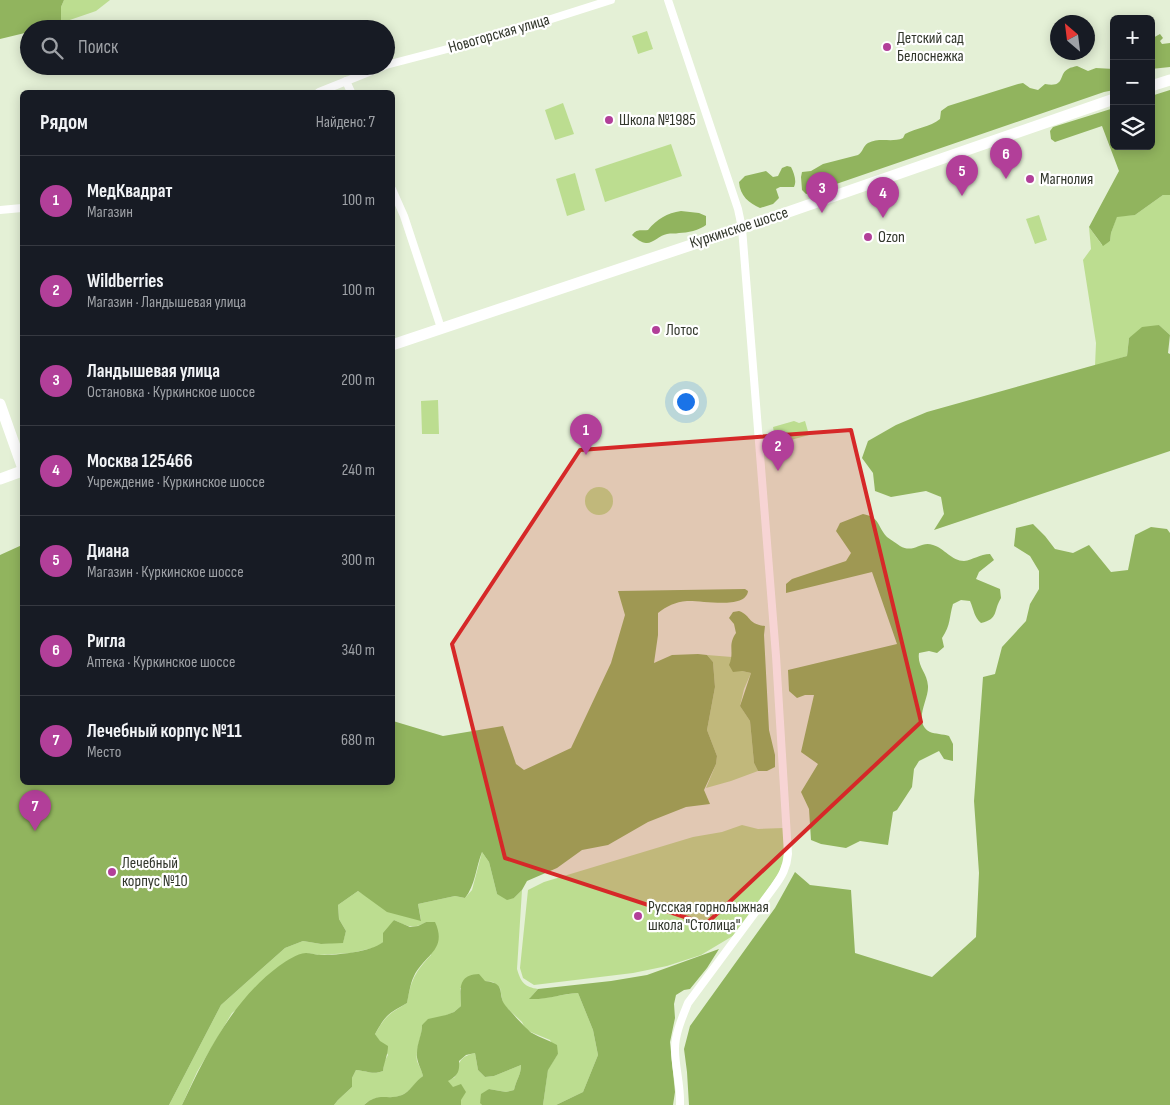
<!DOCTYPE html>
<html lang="ru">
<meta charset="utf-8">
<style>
body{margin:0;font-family:"Sofia Sans Condensed",sans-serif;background:#242831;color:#f1f3f6}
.controls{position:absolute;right:15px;top:15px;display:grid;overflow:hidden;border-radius:8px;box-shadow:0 2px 12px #0003}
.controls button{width:45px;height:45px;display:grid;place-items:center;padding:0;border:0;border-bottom:1px solid #363941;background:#171b24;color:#f1f3f6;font:25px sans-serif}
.compass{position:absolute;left:1050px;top:15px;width:45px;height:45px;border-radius:50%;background:#171b24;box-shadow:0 2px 12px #0003;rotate:332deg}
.you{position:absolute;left:685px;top:401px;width:18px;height:18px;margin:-12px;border:4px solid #fff;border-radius:50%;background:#1a73e8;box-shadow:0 0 0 8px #1a73e833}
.badge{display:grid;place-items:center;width:32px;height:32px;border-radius:50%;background:#b23f99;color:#fff;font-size:16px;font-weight:700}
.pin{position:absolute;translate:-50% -41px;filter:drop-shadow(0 1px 2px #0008)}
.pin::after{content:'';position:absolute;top:26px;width:18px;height:15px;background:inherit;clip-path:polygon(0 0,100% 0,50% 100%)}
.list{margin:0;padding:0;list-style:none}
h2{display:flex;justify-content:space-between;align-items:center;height:65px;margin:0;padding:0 20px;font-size:21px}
h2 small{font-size:16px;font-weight:400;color:#9ea1a6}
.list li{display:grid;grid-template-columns:32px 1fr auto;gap:15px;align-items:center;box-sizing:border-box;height:90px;padding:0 20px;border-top:1px solid #363941}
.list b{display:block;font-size:19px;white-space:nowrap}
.list p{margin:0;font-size:16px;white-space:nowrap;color:#9ea1a6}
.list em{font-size:16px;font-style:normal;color:#9ea1a6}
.icon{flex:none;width:28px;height:28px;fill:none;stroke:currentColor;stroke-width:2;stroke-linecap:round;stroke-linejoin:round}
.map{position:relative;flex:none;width:1170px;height:1105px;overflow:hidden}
.search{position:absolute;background:#171b24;box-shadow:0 2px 12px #0003;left:20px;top:20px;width:375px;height:55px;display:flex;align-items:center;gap:12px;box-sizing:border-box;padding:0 18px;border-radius:28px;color:#9ea1a6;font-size:19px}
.panel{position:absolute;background:#171b24;box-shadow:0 2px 12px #0003;left:20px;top:90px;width:375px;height:695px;border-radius:8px}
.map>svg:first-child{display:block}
.green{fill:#bcdd90}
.forest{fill:#91b45e}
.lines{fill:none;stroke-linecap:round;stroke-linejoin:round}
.street{stroke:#fff;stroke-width:8}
.secondary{stroke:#fff;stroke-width:11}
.marked{fill:#d62828;fill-opacity:0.2;stroke:#d62828;stroke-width:4;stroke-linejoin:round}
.poi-dot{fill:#b23f99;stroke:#fff;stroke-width:2}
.labels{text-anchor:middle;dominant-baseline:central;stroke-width:4.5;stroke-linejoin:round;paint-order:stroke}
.street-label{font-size:16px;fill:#31362b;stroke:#fff}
.poi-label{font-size:16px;fill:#31362b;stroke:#fff;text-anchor:start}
</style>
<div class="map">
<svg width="1170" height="1105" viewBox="0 0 1170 1105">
<rect width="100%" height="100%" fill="#e4f0d6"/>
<!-- green -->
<g class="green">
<path d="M64,0H110L96,11L61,23V7Z"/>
<path d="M647,31L653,49L638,54L632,36Z"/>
<path d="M563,103L574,134L555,140L545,110Z"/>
<path d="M671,144L682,176L605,202L595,169Z"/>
<path d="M575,173L585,210L567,216L556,179Z"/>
<path d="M1163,195H1170V335L1159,325L1129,338L1127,356L1095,366L1096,343L1083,260L1091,249L1089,227L1102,245L1110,241L1111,233L1117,216L1135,215Z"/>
<path d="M1039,215L1047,240L1035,244L1026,219Z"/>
<path d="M438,400L439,434H422L421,401Z"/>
<path d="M794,421L799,423L805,421L809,435L776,444L773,427Z"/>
<circle cx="599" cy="501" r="14"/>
<path d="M707,655L732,657L742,671L751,673L744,689L740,706L750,721L754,763L758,771L731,781L706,788L716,764L717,756L707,730L715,687L713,662Z"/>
<path d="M742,825L758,829L784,828C785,844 785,858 779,873L736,934L701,955L667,966L633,973L534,985L523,978L520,968L528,890L544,882L693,837L722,832Z"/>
<path d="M482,852L489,862L497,894L514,898L522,890L517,969C521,983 525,987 538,989L530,998C546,1000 561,994 578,993L593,1030L598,1055L583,1092L556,1105H543L548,1069L558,1054L550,1040L526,1030L522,1022L503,1004L500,988L493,982L485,981L460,988L461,1006L454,1012L422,1025C422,1037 415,1050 417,1061C419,1066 422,1071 423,1076C416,1081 410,1092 402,1095C389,1101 378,1092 364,1105H334L338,1100L352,1087V1078L356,1070C367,1071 373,1075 383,1071L384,1062L388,1055L375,1034C387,1014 388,1015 407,1003C411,980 415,972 431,955L426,922C412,930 408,926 394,920L383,942L377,947L351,953L319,955L307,953L232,1013L197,1072L182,1105H169L221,1005L285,948L303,941L321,944L343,942L346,931L339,919L338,905L358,891L372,900L421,920L418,904L455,896L465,898L472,890Z"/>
<path d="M475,1053L478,1070L485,1077L494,1076L521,1065C521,1075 516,1080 514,1090L506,1092L489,1089L480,1102L482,1105H461V1100L447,1081L455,1077C459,1062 459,1057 475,1053Z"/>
</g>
<!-- forest -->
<g class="forest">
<path d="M0,0H64L61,7V23L40,29H29V32L0,39Z"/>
<path d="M1160,34L1163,38L1160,41L1162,44L1170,43V67L1151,69V39Z"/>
<path d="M1077,66L1088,71L1096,68L1114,69V90L1104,92L810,193L806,194L802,190L801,177L802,172L811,171L823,164L858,155C863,152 863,146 868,143C880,137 892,143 903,138L905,134C916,128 930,127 940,119L941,111L948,106L1018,84L1023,83L1030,88L1038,90L1045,84C1066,88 1058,74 1068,69C1071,67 1074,67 1077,66Z"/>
<path d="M1170,90V195H1163L1135,215L1117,217L1111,233L1110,241L1103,246L1089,227L1119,171L1102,126L1055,142L1051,139L1050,131L1053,127L1114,108V146H1151V96Z"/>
<path d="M787,166L791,167C794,173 797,181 794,187H780L776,189L779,198L773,204L760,208C749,203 740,196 739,182L745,176L766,171L773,177L778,176L782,168Z"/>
<path d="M681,211L699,213L706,216V225C700,230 687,233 679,233C675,234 671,233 667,234C660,235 652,244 646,243C642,243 635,238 632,235C637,228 641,231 648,230C657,219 667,213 681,211Z"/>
<path d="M1159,325L1170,335L1168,353L1170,354V451L934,530L944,514L941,497L926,491L891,497L875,491L873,473L862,458L868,441L896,425L927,412L1127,356L1129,338L1142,327Z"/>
<path d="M863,514C880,517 877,526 887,537C891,540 896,543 900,546C914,554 921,540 933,545C944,548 952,561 964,561C973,560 980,554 990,554L994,560L979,572L976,579L1000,589L1001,598C993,611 999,619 981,623C974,617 974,610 970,601L961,600L953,604C949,617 951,625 942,638L944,647L937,653L929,651L919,653C917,667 927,672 928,686C929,700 912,722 930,732C935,734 943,734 949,736L953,744V761L944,759L939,751L919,761L914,769L912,787L897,810L893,812L888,845L860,841L846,848L821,844L811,840L809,809L801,792L818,764L801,752L814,695H805L797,698L789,691L788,670L897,644L872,572L786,593V584L792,579L846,561L851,553L836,531L840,523Z"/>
<path d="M1033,524L1045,536L1055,549L1073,553L1089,545L1111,572L1128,570L1135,535L1151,527L1167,529L1170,533V1105H689L687,1072L684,1049L690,1026L775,908L795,872L810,885L851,890L855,953L932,977L976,937L979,873L974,801L983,677L995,674L1002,647L1026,621L1030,604L1039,589V571L1030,556L1014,546L1016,528Z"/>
<path d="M22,545V782H392L393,721L443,736L503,726L516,764L524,770L571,748L611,663L625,615L618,591L745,589L748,591C746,610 701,600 687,601C675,602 667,606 658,613V635L654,663L672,655L698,654L707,655L713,662L715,687L707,730L717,756L716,764L704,790L710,804L686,807L648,822L608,845L582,850L557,868L527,881L522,890L514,898L507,900L497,894L489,862L482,852C476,867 475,886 465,898L455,896L418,904L421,921L387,912L358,891L338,905L339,919L346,931L343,943L321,944L303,941L285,948L221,1005L169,1105H0V555Z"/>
<path d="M739,611C751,615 747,624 765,626L764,635L769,730L775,755V767L767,771H758L754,763L750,721L740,706L751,673L742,671L733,672L729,665C735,651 727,646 736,633L734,624L729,618L733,612Z"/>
<path d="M394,920L410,927L418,926L426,922H435C448,950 424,955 414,976C410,984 409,994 407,1003C388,1014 387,1013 375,1034L380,1041L388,1046C388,1055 384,1062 383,1071C373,1075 367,1071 356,1070L352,1078V1087L338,1100L334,1105H182C206,1054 233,1000 279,966C288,960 296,954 306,953C311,953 316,955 321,955C338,955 371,952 383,942V933Z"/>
<path d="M719,949L707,968L690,989L684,990L676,995L674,1004L675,1018L670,1042L675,1092L673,1105H556L583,1092L598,1055L593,1030L578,993C561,994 546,1000 529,999L538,989L611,981L647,975Z"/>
<path d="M479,974L485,981C507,983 497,994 505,1005C508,1009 529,1032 532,1033C540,1038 549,1040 557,1045L558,1054L548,1070L543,1105H482L480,1103L481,1094L489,1089L506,1092L514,1090C516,1080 521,1075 521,1065L494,1076L485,1077L478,1070L475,1053L466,1055L459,1061C460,1072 457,1076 448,1081L453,1087L461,1084L466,1092L461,1100V1105H364C379,1091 387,1101 402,1095C410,1092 415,1081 423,1076C421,1068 416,1061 417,1053C417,1043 422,1035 422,1025L428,1019L446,1015L454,1012L461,1006C460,988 458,975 479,974Z"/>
</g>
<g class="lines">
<!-- street -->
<g class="street">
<path d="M668,0L738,209L742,228L776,656L788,854C787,867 782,876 774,887L688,1003C682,1018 675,1034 675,1049C675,1068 681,1086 680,1105"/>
<path d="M386,65L501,35L611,0"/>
<path d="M346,81L351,92"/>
<path d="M319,92L384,66"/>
<path d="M392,189L404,216L441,328"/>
<path d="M0,210L22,208"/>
</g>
<!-- secondary -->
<g class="secondary">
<path d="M1151,86L1170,80"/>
<path d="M392,345L742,228L1114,99"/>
<path d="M0,404L22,466"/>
<path d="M0,479L22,471"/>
</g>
</g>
<!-- marked area -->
<path class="marked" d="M851,430L921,722L706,924L505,858L452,644L580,450Z"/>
<!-- markers -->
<g class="poi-dot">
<circle cx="887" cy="47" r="5"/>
<circle cx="609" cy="120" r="5"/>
<circle cx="1030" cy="179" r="5"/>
<circle cx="868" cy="237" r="5"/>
<circle cx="656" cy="330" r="5"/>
<circle cx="112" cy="872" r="5"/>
<circle cx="638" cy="916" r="5"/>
</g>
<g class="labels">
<!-- street labels -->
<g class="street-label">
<text transform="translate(499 34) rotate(-16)">Новогорская улица</text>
<text transform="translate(739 228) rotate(-18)">Куркинское шоссе</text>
</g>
<!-- poi labels -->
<g class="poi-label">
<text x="897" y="38">Детский сад<tspan x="897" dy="18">Белоснежка</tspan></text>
<text x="619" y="120">Школа №1985</text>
<text x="1040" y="179">Магнолия</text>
<text x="878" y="237">Ozon</text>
<text x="666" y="330">Лотос</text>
<text x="122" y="863">Лечебный<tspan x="122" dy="18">корпус №10</tspan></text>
<text x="648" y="907">Русская горнолыжная<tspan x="648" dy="18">школа "Столица"</tspan></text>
</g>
</g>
</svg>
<div class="controls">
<button>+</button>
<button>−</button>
<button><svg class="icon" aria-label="layers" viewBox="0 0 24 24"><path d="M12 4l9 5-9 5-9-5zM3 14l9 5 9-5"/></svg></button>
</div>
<svg class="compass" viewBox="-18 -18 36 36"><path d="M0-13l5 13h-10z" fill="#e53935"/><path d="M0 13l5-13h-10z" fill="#9ea1a6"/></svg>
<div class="you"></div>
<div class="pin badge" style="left:586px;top:455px">1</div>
<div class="pin badge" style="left:778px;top:471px">2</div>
<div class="pin badge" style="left:822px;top:213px">3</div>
<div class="pin badge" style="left:883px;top:218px">4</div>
<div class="pin badge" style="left:962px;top:196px">5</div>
<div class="pin badge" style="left:1006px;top:179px">6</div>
<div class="pin badge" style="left:35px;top:831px">7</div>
<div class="search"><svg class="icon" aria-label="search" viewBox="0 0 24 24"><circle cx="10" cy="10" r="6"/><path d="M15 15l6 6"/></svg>Поиск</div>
<section class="panel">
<h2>Рядом<small>Найдено: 7</small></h2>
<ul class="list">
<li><span class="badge">1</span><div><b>МедКвадрат</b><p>Магазин</p></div><em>100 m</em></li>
<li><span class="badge">2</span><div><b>Wildberries</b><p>Магазин · Ландышевая улица</p></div><em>100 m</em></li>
<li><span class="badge">3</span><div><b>Ландышевая улица</b><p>Остановка · Куркинское шоссе</p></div><em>200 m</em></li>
<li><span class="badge">4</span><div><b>Москва 125466</b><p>Учреждение · Куркинское шоссе</p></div><em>240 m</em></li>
<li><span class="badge">5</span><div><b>Диана</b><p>Магазин · Куркинское шоссе</p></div><em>300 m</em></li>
<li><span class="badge">6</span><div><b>Ригла</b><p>Аптека · Куркинское шоссе</p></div><em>340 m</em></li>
<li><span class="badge">7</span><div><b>Лечебный корпус №11</b><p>Место</p></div><em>680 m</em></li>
</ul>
</section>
</div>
